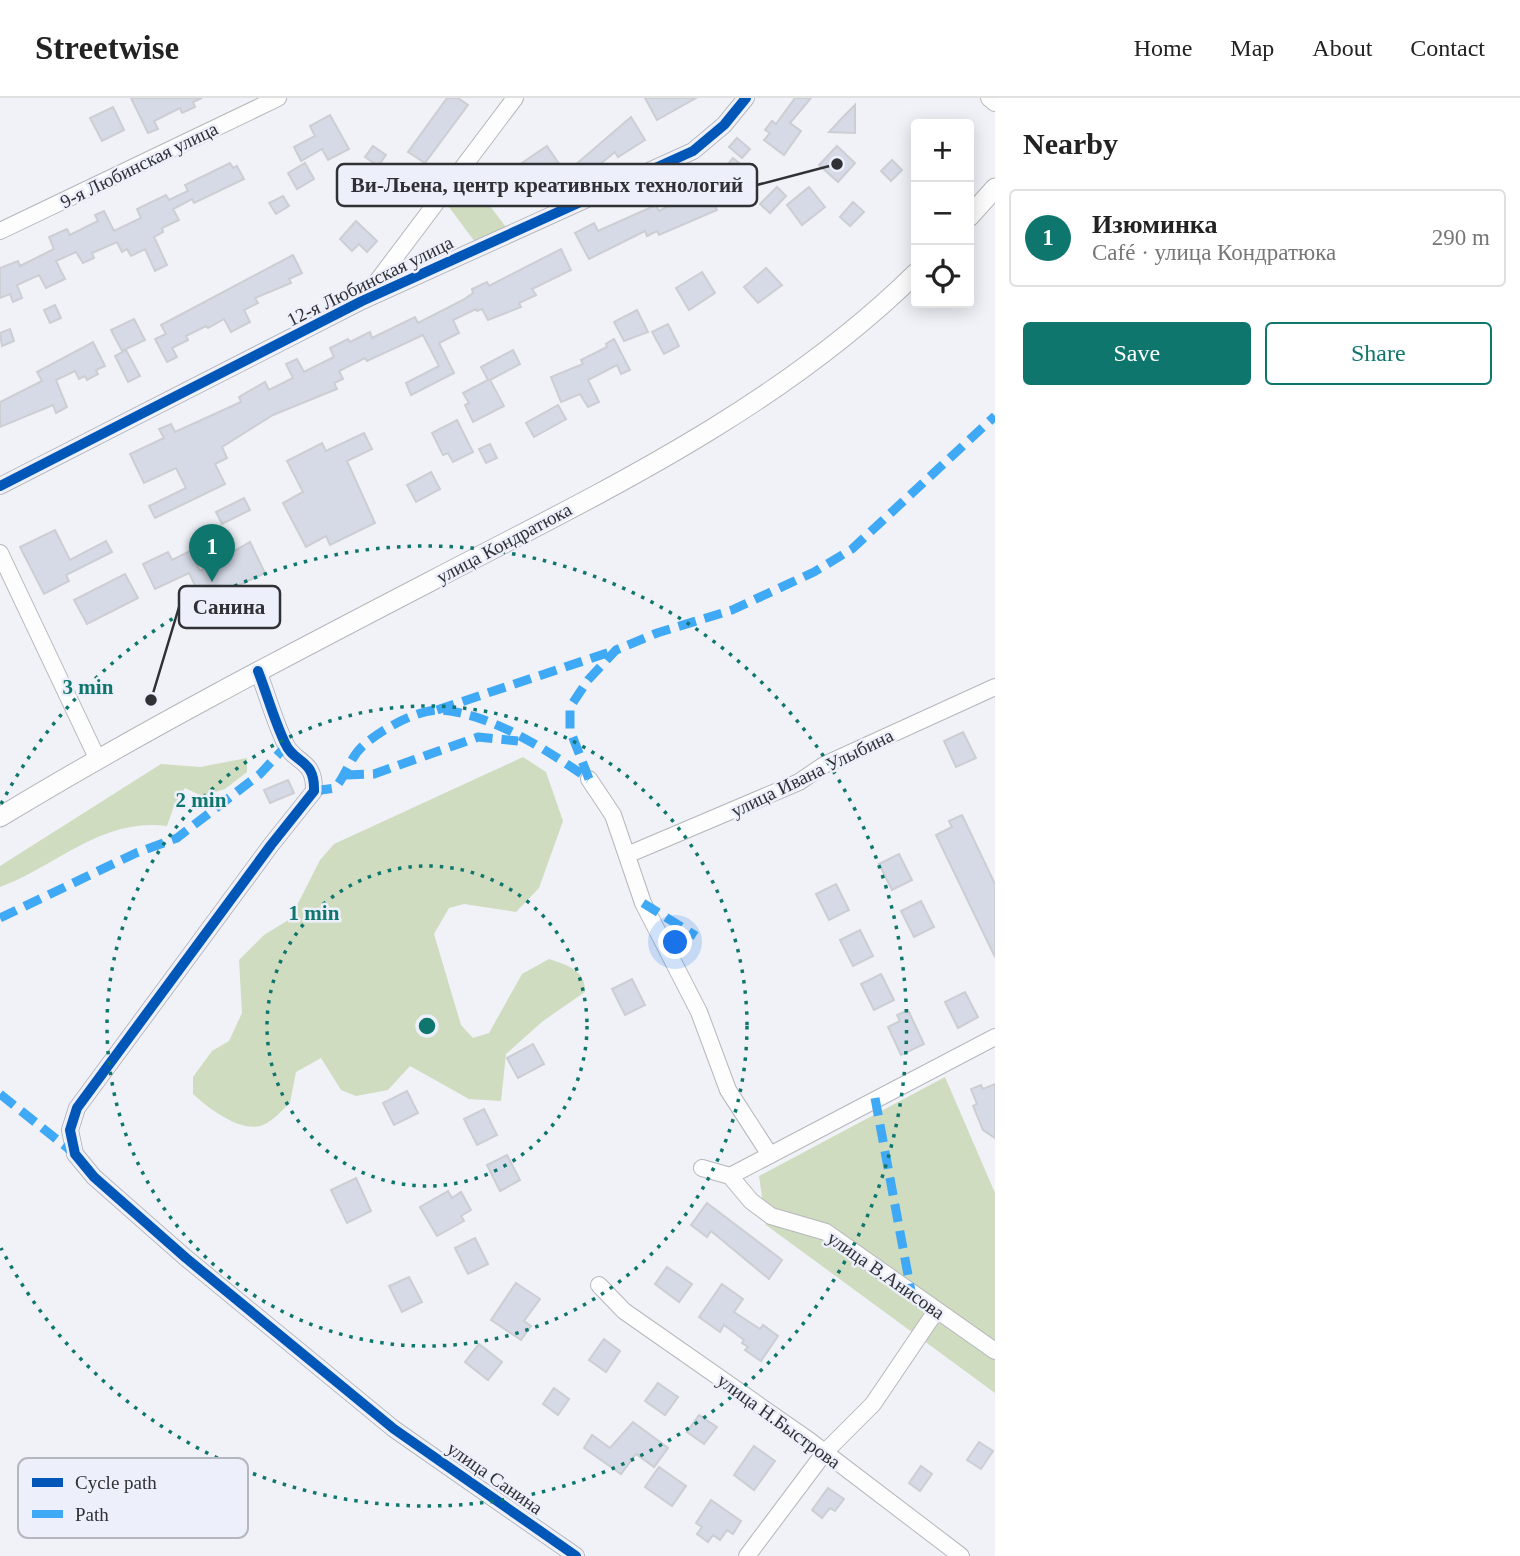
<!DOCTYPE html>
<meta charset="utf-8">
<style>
body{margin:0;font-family:Georgia,serif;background:#f2f2f2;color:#222}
.controls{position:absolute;right:21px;top:21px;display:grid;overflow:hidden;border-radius:7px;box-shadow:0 4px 18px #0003}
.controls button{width:63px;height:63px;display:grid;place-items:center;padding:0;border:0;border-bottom:2px solid #e0e0e0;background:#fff;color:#222;font:35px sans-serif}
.you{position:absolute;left:676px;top:845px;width:24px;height:24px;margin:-18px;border:5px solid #fff;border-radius:50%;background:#1a73e8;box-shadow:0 0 0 10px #1a73e833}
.badge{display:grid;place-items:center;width:46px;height:46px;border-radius:50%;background:#0f766e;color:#fff;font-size:23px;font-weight:700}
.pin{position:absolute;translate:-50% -58px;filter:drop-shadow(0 2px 4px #0008)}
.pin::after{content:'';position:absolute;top:37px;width:24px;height:21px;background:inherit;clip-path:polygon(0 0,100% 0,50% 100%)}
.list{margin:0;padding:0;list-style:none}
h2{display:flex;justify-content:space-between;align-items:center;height:91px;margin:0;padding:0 28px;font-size:30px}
h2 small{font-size:23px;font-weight:400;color:#767676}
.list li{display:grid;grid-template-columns:46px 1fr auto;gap:21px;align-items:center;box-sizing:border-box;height:98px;margin:0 14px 14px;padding:0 14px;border:2px solid #e0e0e0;border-radius:7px}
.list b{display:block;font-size:26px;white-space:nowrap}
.list p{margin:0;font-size:23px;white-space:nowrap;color:#767676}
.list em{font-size:23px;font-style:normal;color:#767676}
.actions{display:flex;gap:14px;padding:21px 28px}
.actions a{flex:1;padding:16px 0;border:2px solid #0f766e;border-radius:7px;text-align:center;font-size:24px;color:#0f766e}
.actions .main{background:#0f766e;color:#fff}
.icon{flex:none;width:38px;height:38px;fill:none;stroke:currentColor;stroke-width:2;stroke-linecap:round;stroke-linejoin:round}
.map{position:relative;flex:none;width:995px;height:1458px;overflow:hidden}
header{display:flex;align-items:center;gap:42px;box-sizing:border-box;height:98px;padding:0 35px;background:#fff;border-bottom:2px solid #e0e0e0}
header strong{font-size:33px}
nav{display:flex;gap:38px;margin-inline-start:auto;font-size:24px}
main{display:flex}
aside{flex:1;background:#fff}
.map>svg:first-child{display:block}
.green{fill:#d0dcbf}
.building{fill:#d6dae6;stroke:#ccced3;stroke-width:2}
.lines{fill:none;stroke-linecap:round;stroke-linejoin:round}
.minor-casing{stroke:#b5b7bc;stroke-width:18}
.major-casing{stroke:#b5b7bc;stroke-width:21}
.minor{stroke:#fdfdfe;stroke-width:16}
.major{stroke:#fdfdfe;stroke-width:19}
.quiet{stroke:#3fa9f5;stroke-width:9;stroke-dasharray:18 9;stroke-linecap:butt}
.cycleway-casing{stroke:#edf0fb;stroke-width:15}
.cycleway{stroke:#0057b8;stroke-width:10}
.ring{fill:none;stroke:#0f766e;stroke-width:3.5;stroke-dasharray:3.5 7}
.labels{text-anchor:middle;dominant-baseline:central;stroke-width:5;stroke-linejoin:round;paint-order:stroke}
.street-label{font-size:19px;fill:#2f3135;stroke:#edf0fb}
.key{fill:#edf0fb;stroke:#b4b7c0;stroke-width:2}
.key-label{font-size:19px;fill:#2f3135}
.centre{fill:#0f766e;stroke:#edf0fb;stroke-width:3.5}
.ring-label{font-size:21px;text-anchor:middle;font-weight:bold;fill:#0f766e;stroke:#edf0fb;stroke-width:5;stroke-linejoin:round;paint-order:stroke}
.leader{fill:none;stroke:#2f3135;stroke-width:2.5}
.callout-dot{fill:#2f3135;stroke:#edf0fb;stroke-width:2.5}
.callout{fill:#edf0fb;stroke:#2f3135;stroke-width:2.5}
.callout-label{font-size:21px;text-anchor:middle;font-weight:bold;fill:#2f3135}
</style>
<header>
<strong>Streetwise</strong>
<nav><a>Home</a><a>Map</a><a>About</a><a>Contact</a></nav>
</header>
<main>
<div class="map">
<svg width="995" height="1458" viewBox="0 0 995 1458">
<rect width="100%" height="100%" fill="#f0f2f8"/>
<!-- green -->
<g class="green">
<path d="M464,74L506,129L475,144L443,101Z"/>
<path d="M523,659L546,674L563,723L539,790L516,814L464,806L449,810L434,836L461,927L473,940L489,935L522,876L549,861C567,867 586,872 585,894L543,923L506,956L501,1003L469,1001L410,968L388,992L356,998L341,992L321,960L296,974L290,1005C282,1012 273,1023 263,1027C242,1036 208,1010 193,996V979L212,953L229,943L242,915L239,862L264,837L290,821L320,762L334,746Z"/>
<path d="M247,660V674L225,691L202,698L185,690L175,705L167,728C103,719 56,768 0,789V768L161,666L200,669Z"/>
<path d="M945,979L995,1095V1295L766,1127L759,1078Z"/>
</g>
<!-- building -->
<g class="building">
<path d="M131,0H202L193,4L195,9L182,15L180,10L154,23L158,31L148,35Z"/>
<path d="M447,0H458L468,7L425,65L408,54Z"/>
<path d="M645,0H696L657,22Z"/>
<path d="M795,0H811L790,25L801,33L784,57L764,42L770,35L765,32L772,23L776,26Z"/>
<path d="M855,7V35L829,34L842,20Z"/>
<path d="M113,9L124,32L102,43L90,20Z"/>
<path d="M330,17L349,51L328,62L322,51L301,63L294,49L315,38L310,28Z"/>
<path d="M631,19L645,42L618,59L615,54L583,80L584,82L573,88L567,74Z"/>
<path d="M737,40L750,51L742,60L729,49Z"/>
<path d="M373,48L386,57L378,68L365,59Z"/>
<path d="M547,48L564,73L533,94L516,69Z"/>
<path d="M837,48L855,65L838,84L819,67Z"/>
<path d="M733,60L748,72L735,87L721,75Z"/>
<path d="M892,62L902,72L891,83L881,73Z"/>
<path d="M230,65L233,70L237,68L244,81L194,105L192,101L173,111L179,122L162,130L163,134L154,139L167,167L155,173L145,151L131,158L127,151L122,154L117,144L92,155L94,160L83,165L76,154L56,163L65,181L46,190L39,177L17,187L22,200L13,204L10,196L0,200V170L18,163L20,168L54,151L49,139L67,131L70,137L98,123L95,117L104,113L114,133L141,120L137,111L166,97L169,102L188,93L185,87Z"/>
<path d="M305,65L314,81L297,91L288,75Z"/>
<path d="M706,89L717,112L659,137L657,133L647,138L645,133L589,161L575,135L594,125L598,133L656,107L659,113Z"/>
<path d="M777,89L786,98L770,115L760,106Z"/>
<path d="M809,89L825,109L802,127L787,107Z"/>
<path d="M283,98L289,108L276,116L269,105Z"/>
<path d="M853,104L864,114L850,128L840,119Z"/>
<path d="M356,123L377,143L367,154L359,146L352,153L340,141Z"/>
<path d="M561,151L571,172L532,191L536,197L519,205L521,209L488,222L482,211L477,213L476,211L453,222L459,235L439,245L454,275L411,297L406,285L439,268L423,237L367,263L365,260L339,273L343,281L334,285L337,291L273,317L222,349L227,360L215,366L225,386L155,420L149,408L186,390L176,370L144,385L130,356L164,340L159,331L171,326L175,334L241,304L239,299L265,284L269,292L293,280L286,266L297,261L304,274L334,259L330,250L348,241L350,244L370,234L372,240L415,219L418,225L463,202L473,195L472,191L487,184L489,188Z"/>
<path d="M293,157L302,175L289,181L291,185L255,200L258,205L244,212L250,224L231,234L224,221L208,230L206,228L186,238L188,242L172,250L177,259L167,264L155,241L166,236L161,227Z"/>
<path d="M766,170L782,187L758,205L744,189Z"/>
<path d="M702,174L715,195L689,212L676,190Z"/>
<path d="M55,207L61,220L50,225L44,212Z"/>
<path d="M637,212L648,234L624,243L614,224Z"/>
<path d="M134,221L145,242L122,253L111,232Z"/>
<path d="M668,226L679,248L664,256L652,234Z"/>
<path d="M10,231L14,243L2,248L0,235Z"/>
<path d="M614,241L630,272L621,276L617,267L588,282L599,304L588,309L580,296L561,304L551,279L583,266L581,262L607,249L606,246Z"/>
<path d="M93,244L105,268L96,272L98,276L87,282L85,278L79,281L75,273L56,282L67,309L56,315L53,307L0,329V304L42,283L37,274Z"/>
<path d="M126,252L140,278L128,284L115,258Z"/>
<path d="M513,252L520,266L490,282L504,308L473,324L465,307L469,305L463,295L488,282L481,269Z"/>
<path d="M558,307L566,321L534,339L526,325Z"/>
<path d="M457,322L473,354L453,364L448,355L443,357L432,335Z"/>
<path d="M364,335L372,351L347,363L375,425L330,447L326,438L306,449L283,405L303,394L287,363L322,345L326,353Z"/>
<path d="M490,346L497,360L486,365L479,351Z"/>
<path d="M431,374L440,391L416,404L407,387Z"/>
<path d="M244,400L250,412L222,426L216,414Z"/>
<path d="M55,432L70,462L106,443L112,454L66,477L69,483L44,496L20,449Z"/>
<path d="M250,444L265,475L203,504L189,475L155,491L143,466L168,454L172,462L190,453L200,473Z"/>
<path d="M125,476L138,500L87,526L74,502Z"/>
<path d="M963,634L976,660L956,669L944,643Z"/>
<path d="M288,682L294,695L270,705L264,692Z"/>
<path d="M962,717L995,786V859L936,737L952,729L949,723Z"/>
<path d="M899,756L912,782L892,792L879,766Z"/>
<path d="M836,786L849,812L829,822L816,796Z"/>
<path d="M921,803L934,829L914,839L901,813Z"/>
<path d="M860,832L873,858L853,868L840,842Z"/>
<path d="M881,876L894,902L874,912L861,886Z"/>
<path d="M632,881L645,907L625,917L612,891Z"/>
<path d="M965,894L978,919L958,930L945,904Z"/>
<path d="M908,912L924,946L901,957L888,929L900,923L897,917Z"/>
<path d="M533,946L544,966L518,980L507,960Z"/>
<path d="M995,986V1040L983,1032L973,1008L977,1006L971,991L981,987L983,991Z"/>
<path d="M407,993L418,1015L394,1027L383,1005Z"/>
<path d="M484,1011L497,1037L477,1047L464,1021Z"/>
<path d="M507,1057L520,1082L500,1093L487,1067Z"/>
<path d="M356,1080L371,1113L347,1125L331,1092Z"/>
<path d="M448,1093L452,1100L461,1094L471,1112L461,1118L464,1123L437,1138L420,1109Z"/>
<path d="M707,1105L782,1162L769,1181L711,1133L707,1139L691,1127Z"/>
<path d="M475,1140L488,1166L468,1176L455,1150Z"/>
<path d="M667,1169L692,1186L679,1204L655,1186Z"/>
<path d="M409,1179L422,1204L402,1214L389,1188Z"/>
<path d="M516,1185L540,1201L524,1223L531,1228L521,1242L491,1222Z"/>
<path d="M722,1186L743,1201L734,1214L760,1231L763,1227L778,1238L761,1263L745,1252L748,1249L742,1245L744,1242L724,1227L720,1234L699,1219Z"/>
<path d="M604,1241L620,1253L606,1274L589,1262Z"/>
<path d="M479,1246L502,1264L488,1282L465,1264Z"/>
<path d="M658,1285L678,1299L665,1317L645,1303Z"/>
<path d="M554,1290L569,1301L558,1317L543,1306Z"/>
<path d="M699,1317L717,1329L704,1346L687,1334Z"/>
<path d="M633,1324L668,1350L654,1369L636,1356L621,1376L584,1350L592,1337L610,1350Z"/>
<path d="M979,1344L993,1353L981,1371L967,1362Z"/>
<path d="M754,1348L775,1363L754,1392L734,1377Z"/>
<path d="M921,1368L932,1376L920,1393L909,1385Z"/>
<path d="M659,1369L686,1388L672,1408L645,1389Z"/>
<path d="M828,1390L844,1401L835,1413L830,1410L822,1420L812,1412Z"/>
<path d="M711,1402L741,1423L733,1436L727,1432L720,1442L713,1437L708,1444L697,1436L702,1429L696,1425Z"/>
</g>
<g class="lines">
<defs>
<g id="minor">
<path d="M989,0L995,5"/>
<path d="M0,133L278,0"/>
<path d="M363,202L515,0"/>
<path d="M0,388L362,203L693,53L724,27L746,0"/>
<path d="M0,455L98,662"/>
<path d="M258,573C267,596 274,622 285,645C294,666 315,660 314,693L271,747L77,1010L70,1032L75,1056L94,1079L186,1160L394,1331L576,1458"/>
<path d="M589,681L613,717L643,805L699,914L728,992L770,1057"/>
<path d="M627,757L799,684L824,667L995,589"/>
<path d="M702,1070L730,1078L751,1103L771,1118L826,1134L995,1253"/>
<path d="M730,1078L995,939"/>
<path d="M599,1187L624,1213L810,1343L961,1458"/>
<path d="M747,1458L825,1354L873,1306L936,1213"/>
</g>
<g id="major">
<path d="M969,119L995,90"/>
<path d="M0,719C150,628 306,548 462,467C623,384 786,303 916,175"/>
</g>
</defs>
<!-- minor casing -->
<use href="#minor" class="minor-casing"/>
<!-- major casing -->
<use href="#major" class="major-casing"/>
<!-- minor -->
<use href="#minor" class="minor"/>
<!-- major -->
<use href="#major" class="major"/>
<!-- quiet -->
<g class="quiet">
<path d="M437,612L613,553"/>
<path d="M346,677L374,676L478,639L518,643"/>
<path d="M589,681L570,632V609L588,582L616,552L657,535L732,512L814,474L852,451L995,318"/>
<path d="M314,693L335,690C347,676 350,658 365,646C381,632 416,612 438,612C490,614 548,653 589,681"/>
<path d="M643,805L696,838"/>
<path d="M0,820L136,755L177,740L260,676L286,648"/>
<path d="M0,996L75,1056"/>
<path d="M875,1000L911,1193"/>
</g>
<defs>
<g id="cycleway">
<path d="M0,388L362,203L693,53L724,27L746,0"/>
<path d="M258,573C267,596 274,622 285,645C294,666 315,660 314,693L271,747L77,1010L70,1032L75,1056L94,1079L186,1160L394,1331L576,1458"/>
</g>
</defs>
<!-- cycleway casing -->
<use href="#cycleway" class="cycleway-casing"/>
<!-- cycleway -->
<use href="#cycleway" class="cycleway"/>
</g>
<!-- distance rings -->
<g class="ring">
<circle cx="427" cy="928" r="160"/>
<circle cx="427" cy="928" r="320"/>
<path d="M1 706A480 480 0 1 1 1 1150"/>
</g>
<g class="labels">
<!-- street labels -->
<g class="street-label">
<text transform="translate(139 67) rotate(-26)">9-я Любинская улица</text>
<text transform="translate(370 183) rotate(-26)">12-я Любинская улица</text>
<text transform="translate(504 445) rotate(-28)">улица Кондратюка</text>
<text transform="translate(812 675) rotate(-26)">улица Ивана Улыбина</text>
<text transform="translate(886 1177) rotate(35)">улица В.Анисова</text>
<text transform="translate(779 1323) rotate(36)">улица Н.Быстрова</text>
<text transform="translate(495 1380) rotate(35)">улица Санина</text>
</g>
</g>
<!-- legend -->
<rect x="18" y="1360" width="230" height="80" rx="10" class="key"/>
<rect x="32" y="1380" width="31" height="9" fill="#0057b8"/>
<rect x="32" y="1412" width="31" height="8" fill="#3fa9f5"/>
<g class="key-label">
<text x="75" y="1391">Cycle path</text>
<text x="75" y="1423">Path</text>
</g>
<circle cx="427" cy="928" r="10" class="centre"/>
<g class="ring-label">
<text x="88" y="596">3 min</text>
<text x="201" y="709">2 min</text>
<text x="314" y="822">1 min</text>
</g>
<!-- callouts -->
<path class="leader" d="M837 66L757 87M151 602L179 509"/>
<g class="callout-dot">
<circle cx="837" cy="66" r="7"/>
<circle cx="151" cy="602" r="7"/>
</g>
<g class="callout">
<rect x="337" y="66" width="420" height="42" rx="7"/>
<rect x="179" y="488" width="101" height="42" rx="7"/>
</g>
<g class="callout-label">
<text x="547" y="94">Ви-Льена, центр креативных технологий</text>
<text x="229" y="516">Санина</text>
</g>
</svg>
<div class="controls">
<button>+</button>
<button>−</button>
<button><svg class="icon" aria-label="locate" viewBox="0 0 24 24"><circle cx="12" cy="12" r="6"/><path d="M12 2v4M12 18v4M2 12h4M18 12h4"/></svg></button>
</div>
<div class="you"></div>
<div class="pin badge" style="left:212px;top:484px">1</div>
</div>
<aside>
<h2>Nearby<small></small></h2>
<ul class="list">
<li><span class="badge">1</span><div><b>Изюминка</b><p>Café · улица Кондратюка</p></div><em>290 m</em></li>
</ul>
<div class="actions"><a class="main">Save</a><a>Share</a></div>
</aside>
</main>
